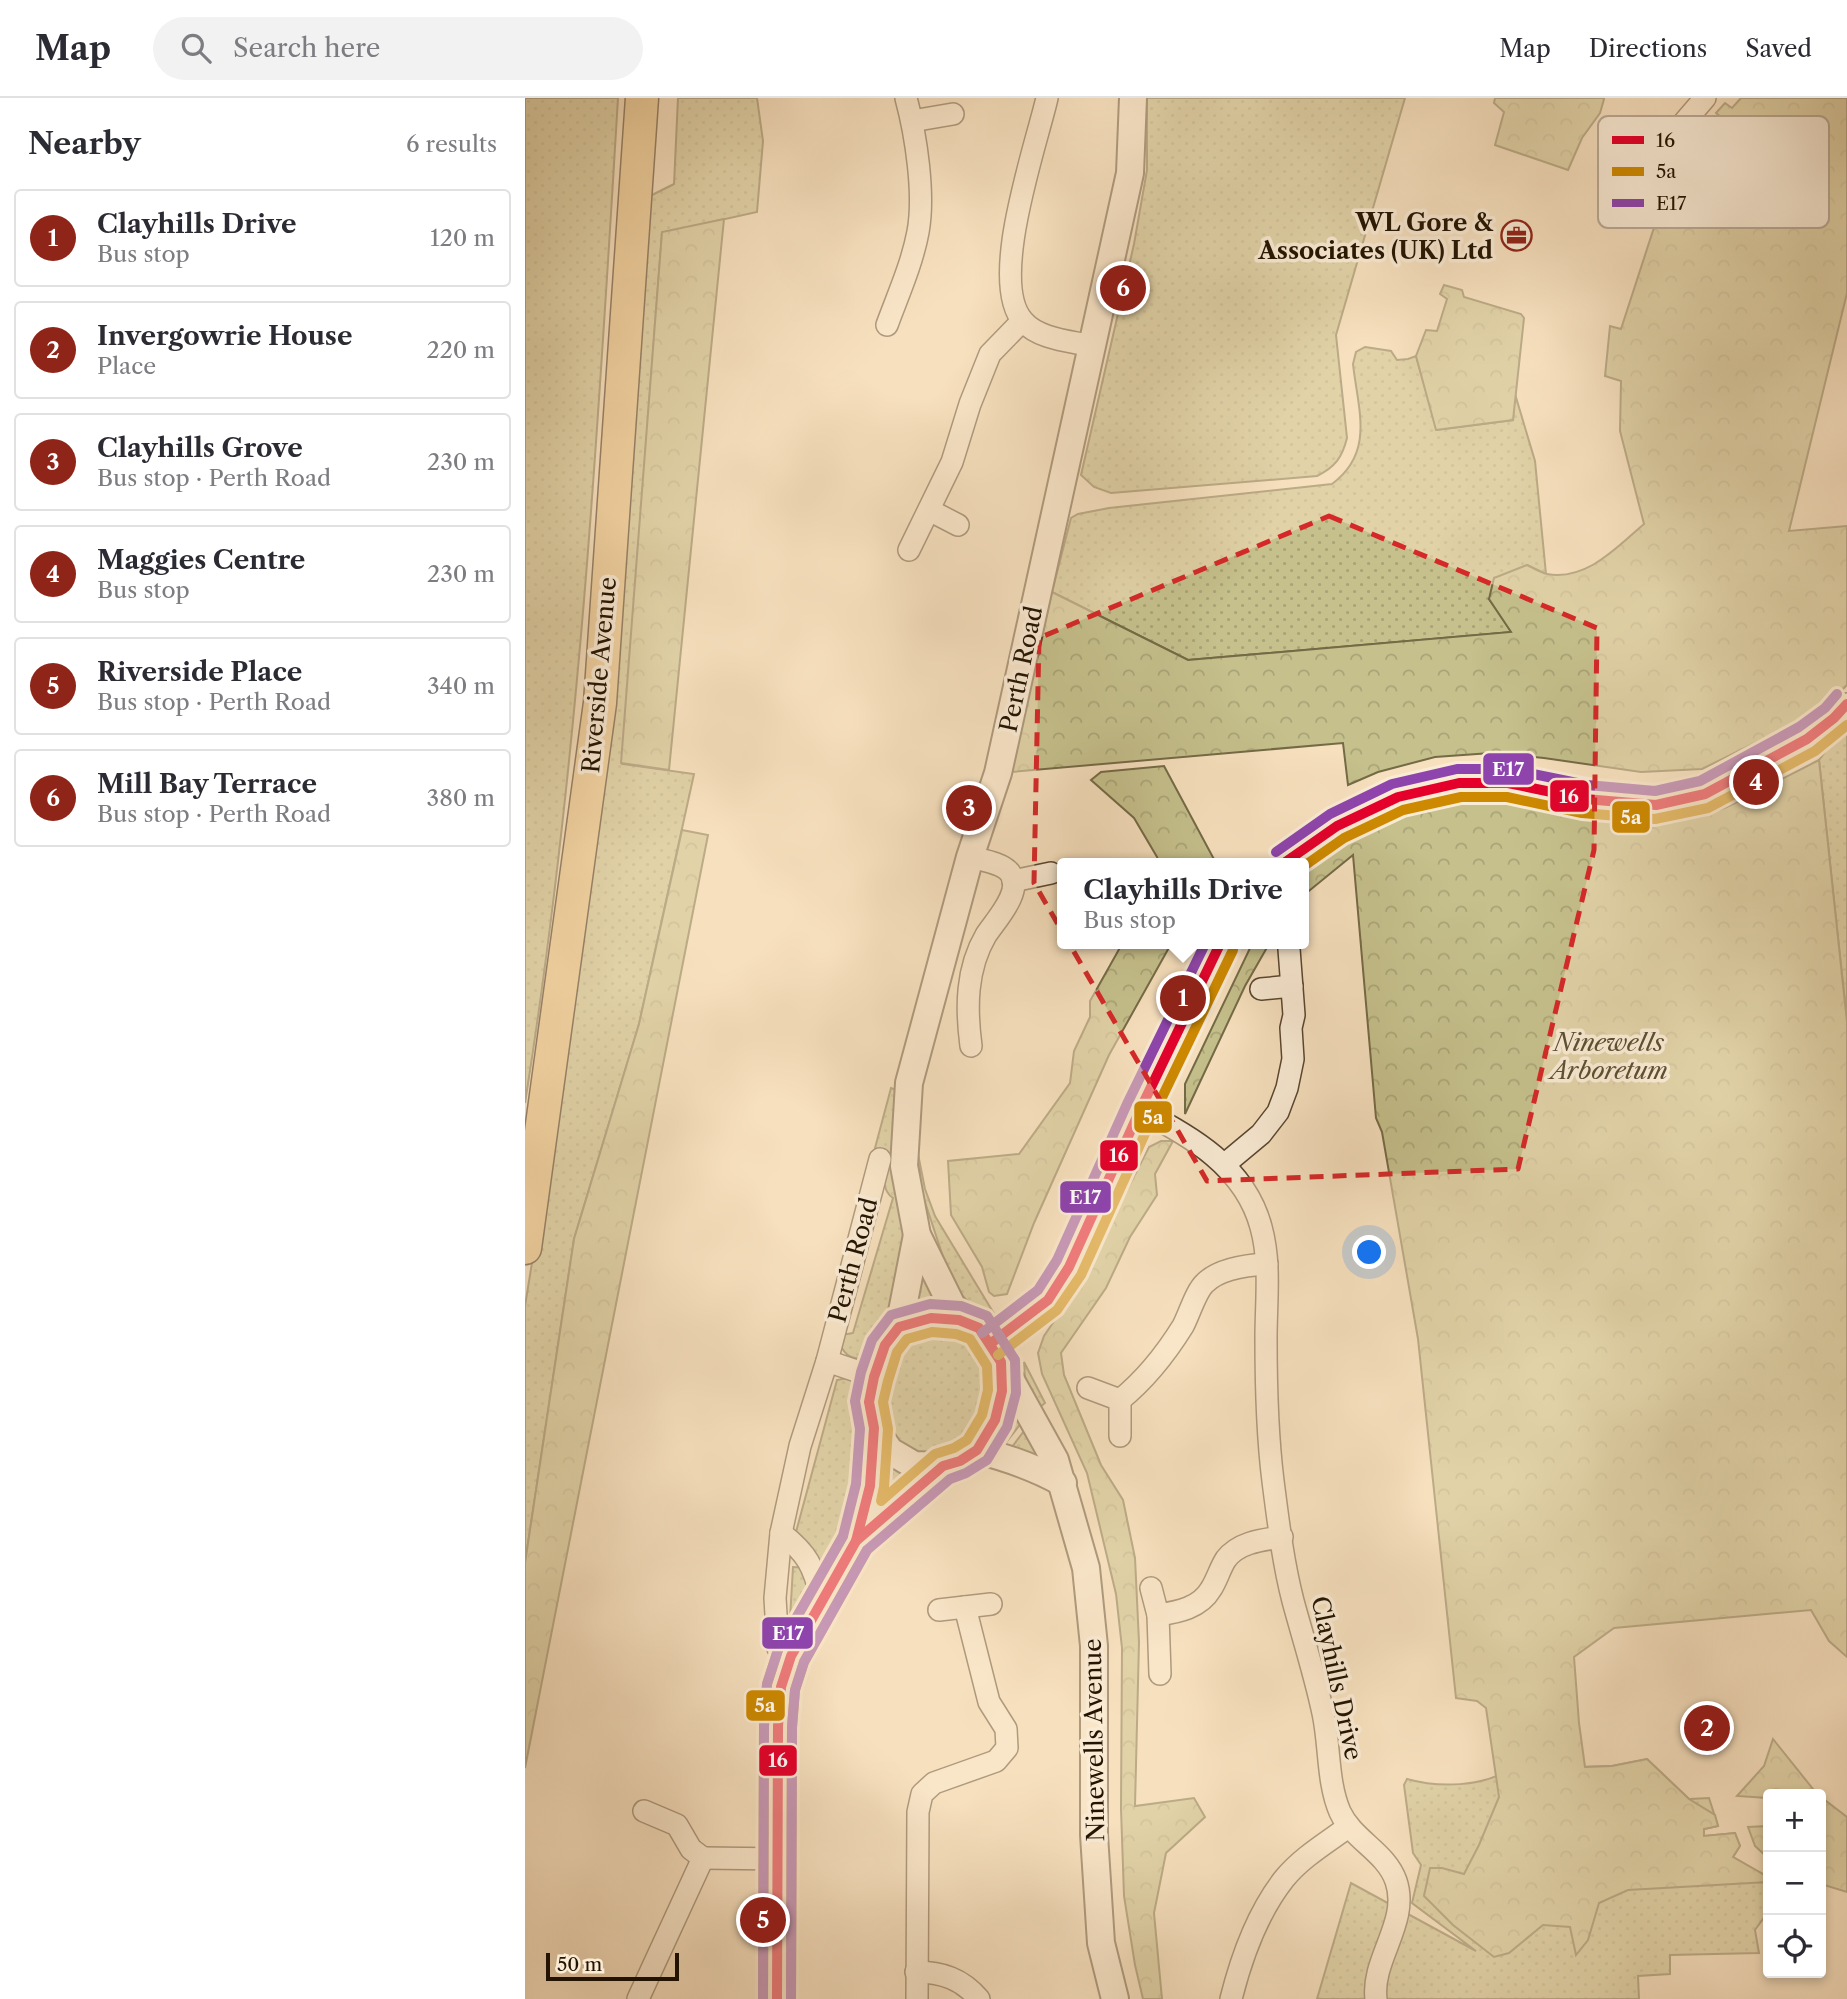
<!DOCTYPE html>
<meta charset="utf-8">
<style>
body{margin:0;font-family:"Libre Caslon Text",serif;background:#f2f2f3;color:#2b2b33}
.controls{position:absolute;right:21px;bottom:21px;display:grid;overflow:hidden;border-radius:7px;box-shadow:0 4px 10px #0003}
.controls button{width:63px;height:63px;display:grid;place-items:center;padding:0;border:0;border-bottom:2px solid #e1e1e2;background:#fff;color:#2b2b33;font:35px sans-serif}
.scale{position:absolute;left:21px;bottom:18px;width:133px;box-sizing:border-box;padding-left:7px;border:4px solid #231300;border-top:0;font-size:19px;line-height:24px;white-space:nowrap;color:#231300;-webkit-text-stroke:5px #faebd5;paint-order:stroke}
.you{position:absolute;left:845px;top:1155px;width:24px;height:24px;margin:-18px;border:5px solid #fff;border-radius:50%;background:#1a73e8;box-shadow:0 0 0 10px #1a73e833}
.badge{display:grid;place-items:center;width:46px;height:46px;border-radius:50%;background:#8f2418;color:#fff;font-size:23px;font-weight:700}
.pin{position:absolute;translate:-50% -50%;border:4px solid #fff;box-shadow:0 2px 7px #0006}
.popup{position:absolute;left:532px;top:760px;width:252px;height:91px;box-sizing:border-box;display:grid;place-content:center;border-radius:7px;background:#fff;filter:drop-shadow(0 2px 5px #0005);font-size:23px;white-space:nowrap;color:#7c7c81}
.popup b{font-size:26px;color:#2b2b33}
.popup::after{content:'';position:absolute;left:50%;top:100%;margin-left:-14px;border:14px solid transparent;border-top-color:#fff}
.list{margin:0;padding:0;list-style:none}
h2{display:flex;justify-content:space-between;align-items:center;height:91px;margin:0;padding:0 28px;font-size:30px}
h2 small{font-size:23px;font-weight:400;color:#7c7c81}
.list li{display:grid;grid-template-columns:46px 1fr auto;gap:21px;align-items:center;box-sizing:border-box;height:98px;margin:0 14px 14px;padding:0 14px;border:2px solid #e1e1e2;border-radius:7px}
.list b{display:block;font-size:26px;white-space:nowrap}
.list p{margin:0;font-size:23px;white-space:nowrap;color:#7c7c81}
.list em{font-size:23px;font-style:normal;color:#7c7c81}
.icon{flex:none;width:38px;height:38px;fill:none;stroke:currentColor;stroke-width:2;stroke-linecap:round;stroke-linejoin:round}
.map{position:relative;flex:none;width:1322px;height:1901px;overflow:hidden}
header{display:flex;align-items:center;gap:42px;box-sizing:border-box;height:98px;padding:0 35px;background:#fff;border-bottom:2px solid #e1e1e2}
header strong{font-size:33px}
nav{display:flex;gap:38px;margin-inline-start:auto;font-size:24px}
.search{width:490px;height:63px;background:#f2f2f3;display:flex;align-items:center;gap:18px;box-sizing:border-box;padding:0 24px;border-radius:38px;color:#7c7c81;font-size:26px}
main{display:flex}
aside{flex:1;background:#fff}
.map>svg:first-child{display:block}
.green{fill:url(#green-dots);stroke:#746a46;stroke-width:2}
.forest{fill:url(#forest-crowns);stroke:#746a46;stroke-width:2}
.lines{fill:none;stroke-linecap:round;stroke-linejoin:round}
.minor-casing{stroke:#584630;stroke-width:24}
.tertiary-casing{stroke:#584630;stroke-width:30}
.primary-casing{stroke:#231300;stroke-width:35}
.minor{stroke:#faebd5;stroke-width:21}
.tertiary{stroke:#faebd5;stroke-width:26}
.primary{stroke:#ecc07f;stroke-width:32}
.bus-1-casing{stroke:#faebd5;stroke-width:16}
.bus-2-casing{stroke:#faebd5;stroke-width:16}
.bus-3-casing{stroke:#faebd5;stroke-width:16}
.bus-1{stroke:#e4002b;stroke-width:10}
.bus-2{stroke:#cd8900;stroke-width:10}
.bus-3{stroke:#8e44ad;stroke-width:10}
.marked{fill:none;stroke:#d62828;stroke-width:5;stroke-dasharray:14 9;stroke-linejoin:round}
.labels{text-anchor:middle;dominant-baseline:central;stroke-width:7;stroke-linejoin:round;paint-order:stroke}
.poi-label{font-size:24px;font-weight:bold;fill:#231300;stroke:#faebd5;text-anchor:end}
.street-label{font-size:24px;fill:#231300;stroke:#faebd5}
.park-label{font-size:24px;font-style:italic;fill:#5c5031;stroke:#faebd5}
.key{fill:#faebd5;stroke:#baaa95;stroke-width:2}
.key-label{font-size:19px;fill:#231300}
.line-badge{stroke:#faebd5;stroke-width:2.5}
.badge-label{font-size:19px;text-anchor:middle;font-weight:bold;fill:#fff}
</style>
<header>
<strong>Map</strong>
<div class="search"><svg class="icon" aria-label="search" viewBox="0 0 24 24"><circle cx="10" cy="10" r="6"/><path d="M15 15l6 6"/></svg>Search here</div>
<nav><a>Map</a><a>Directions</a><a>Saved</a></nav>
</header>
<main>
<aside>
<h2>Nearby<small>6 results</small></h2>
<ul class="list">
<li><span class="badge">1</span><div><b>Clayhills Drive</b><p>Bus stop</p></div><em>120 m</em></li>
<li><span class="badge">2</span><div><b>Invergowrie House</b><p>Place</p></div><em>220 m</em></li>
<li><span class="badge">3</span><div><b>Clayhills Grove</b><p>Bus stop · Perth Road</p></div><em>230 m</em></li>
<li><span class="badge">4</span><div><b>Maggies Centre</b><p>Bus stop</p></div><em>230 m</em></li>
<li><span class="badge">5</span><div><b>Riverside Place</b><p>Bus stop · Perth Road</p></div><em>340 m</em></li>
<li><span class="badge">6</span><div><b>Mill Bay Terrace</b><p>Bus stop · Perth Road</p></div><em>380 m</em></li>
</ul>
</aside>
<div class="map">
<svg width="1322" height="1901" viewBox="0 0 1322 1901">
<defs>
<pattern id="green-dots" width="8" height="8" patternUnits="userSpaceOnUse" patternTransform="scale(1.75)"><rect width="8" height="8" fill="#c5c08c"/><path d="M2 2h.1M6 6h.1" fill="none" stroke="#a9a477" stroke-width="1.8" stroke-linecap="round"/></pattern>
<pattern id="forest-crowns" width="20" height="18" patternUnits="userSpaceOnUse" patternTransform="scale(1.75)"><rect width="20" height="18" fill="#c5c08c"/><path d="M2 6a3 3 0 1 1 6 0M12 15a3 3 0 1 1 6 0" fill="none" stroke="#a9a477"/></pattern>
</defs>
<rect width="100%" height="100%" fill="#f7e0be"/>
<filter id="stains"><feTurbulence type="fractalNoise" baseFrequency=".00286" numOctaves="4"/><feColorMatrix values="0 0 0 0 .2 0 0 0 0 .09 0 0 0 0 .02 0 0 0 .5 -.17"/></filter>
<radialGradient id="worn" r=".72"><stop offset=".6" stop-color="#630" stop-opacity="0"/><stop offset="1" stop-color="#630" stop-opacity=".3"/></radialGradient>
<!-- green -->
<g class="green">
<path d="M0,0H93C73,336 53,672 0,1005Z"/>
<path d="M153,0H232L238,43L232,114L137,135L97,666L169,676L114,926L49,1141L0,1465V1208L22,1072L119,101L149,86Z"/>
<path d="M622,0H880L811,237L822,340C817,360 810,369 792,378L586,395L569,389L556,377L609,146L622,72Z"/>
<path d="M840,249L866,253L872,262L883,261L891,258L912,332L988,322L990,296L1010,363L1021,476L1002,467L964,501L987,534L663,562L527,494L546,420L553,416L584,410L807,386C850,354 833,312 828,266L831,254Z"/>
<path d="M1322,625V924L1294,662Z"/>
<path d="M366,990L371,992L381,1131L368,1208L342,1260C327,1262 321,1259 314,1245L317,1237L328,1235L368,1100C354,1091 359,1068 359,1053L350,1050Z"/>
<path d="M392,1051L400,1091L410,1118L468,1214L447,1207L428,1189L397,1095Z"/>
<path d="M395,1158L417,1205L384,1212Z"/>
<path d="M412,1231L442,1238L458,1257L465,1283L448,1338L426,1354L400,1357L378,1348L362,1327L358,1301L369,1260L386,1240Z"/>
<path d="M499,1264L520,1305L515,1309L500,1281Z"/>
<path d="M322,1280L332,1287L336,1372L326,1421L299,1475L271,1434L312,1282Z"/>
<path d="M489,1296L501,1319L479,1347H473Z"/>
<path d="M505,1325L527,1371L487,1349Z"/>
<path d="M358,1364L391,1381L348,1413Z"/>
<path d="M268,1469L282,1470C290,1498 277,1513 264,1538Z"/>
<path d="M1122,1661L1164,1701L1184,1700L1193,1728L1179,1731V1738L1210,1735L1215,1748L1208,1759L1243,1779V1814L1230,1832L1234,1855L1145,1857V1876L1113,1878L1114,1901H792L826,1785L951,1853L887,1805L896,1767L888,1755L879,1687L882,1681C914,1690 957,1689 985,1671L1087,1668Z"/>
</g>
<!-- forest -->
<g class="forest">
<path d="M970,0H1079V1L1075,15L1057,40L1043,72L970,47L979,14L969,5Z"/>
<path d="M1216,0H1322V195L1264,433L1322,428V587L1297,612L1177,671L1116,674L1019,660L966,655L910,659L853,674L823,687L818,645L486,674L527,494L663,562L986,534L964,501L969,480L1002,467C1008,470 1016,475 1022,476C1062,483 1092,449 1119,426L1095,333L1096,283L1080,278L1085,228L1096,231L1135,111L1124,107L1148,58L1163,64L1197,20L1191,15L1200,5L1207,10Z"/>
<path d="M199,121L144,672L96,665L137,134Z"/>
<path d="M919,187L937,192L939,199L996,216L999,220L988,322L911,332L891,258L901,232L912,233L922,201L915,196Z"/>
<path d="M1294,662L1322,924V1559L1304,1543L1286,1512L1089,1530L1049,1559L1054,1625L1060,1669L1087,1668L1122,1661L1164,1701L1190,1717L1193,1728L1179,1731V1738L1210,1735L1215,1748L1208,1759L1243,1779V1784L1103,1792L1074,1805L1063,1842L1051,1857L1045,1829L1018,1827L984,1855L969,1859L928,1827L899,1798L905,1770H917L939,1776L954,1747L974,1699L961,1610L952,1603L931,1600L893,1241L857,1034L851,1020L828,757L779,797V777C841,715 930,697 1015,705C1041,708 1068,714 1094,717C1125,721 1158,718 1189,713C1201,711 1213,703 1223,698C1247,686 1271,674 1294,662Z"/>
<path d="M639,668L691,765H634L632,759L609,720L566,682L576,674Z"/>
<path d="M157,732L183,737L0,1670V1465L49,1141L114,926Z"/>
<path d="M597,846H646L584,957L509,1125L482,1196L469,1198L464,1194L457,1169L426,1117L423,1063L494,1056L545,985L549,953L565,919V903Z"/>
<path d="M727,846H744L720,888L660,1016V986Z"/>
<path d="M636,1043H648L630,1076L632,1097L605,1139L581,1190L536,1255L539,1277L576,1367L598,1402L610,1460L614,1544L610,1708L669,1700L680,1719L641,1755L629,1815L637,1901H618L610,1867L599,1798L596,1711L597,1550L591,1496L562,1375L517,1276L513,1255L519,1238L553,1188L624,1049Z"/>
<path d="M1248,1641L1292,1696H1243V1723L1242,1700L1212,1698L1239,1668Z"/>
<path d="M1296,1699L1322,1719V1794L1296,1786Z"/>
<path d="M1243,1728V1760L1230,1748L1223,1729Z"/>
</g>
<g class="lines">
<defs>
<g id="minor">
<path d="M522,0C511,48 463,184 498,223C513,241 545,243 567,248"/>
<path d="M387,23L428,16"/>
<path d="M1149,36L1180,0"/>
<path d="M362,227C373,197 387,166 393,134C400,96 391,37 381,0"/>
<path d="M404,412L433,427"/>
<path d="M384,452L427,364L445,306L465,256L497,223"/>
<path d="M445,759C456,762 478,765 485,775C499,793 470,823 461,837C441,871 441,910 446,948"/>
<path d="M759,765L812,728L873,699L934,685H983L1060,701L1131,707L1180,696L1282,641L1309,620L1322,606"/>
<path d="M488,783L526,775"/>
<path d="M736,891L767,888"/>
<path d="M615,1012C666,1038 720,1069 736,1129C746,1165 741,1203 741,1240C741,1287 742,1335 748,1383C753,1422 758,1464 768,1503C778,1540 790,1577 798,1615C805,1647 802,1684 815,1714C828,1742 861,1754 871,1783C885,1824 846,1861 851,1901"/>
<path d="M700,1066L736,1036L753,1014L762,990L768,961L766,930L769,917L764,851"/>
<path d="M465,1246L523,1202L544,1169L615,1012L695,846"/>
<path d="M302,1263L349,1279"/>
<path d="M563,1290L595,1302V1338"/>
<path d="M595,1302C621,1281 640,1257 658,1228C664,1217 671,1193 680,1185C694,1171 723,1167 742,1166"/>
<path d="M256,1435C283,1456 288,1468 297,1501"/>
<path d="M626,1490L633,1517L635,1576"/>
<path d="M414,1512L466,1506"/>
<path d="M633,1517C653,1514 675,1510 686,1491C692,1482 695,1470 701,1461C714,1444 737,1442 757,1439"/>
<path d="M253,1550L250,1500L256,1435L275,1348L302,1263L355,1061"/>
<path d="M178,1760L253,1761"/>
<path d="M391,1874C417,1874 437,1881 454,1901"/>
<path d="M113,1901L178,1760L166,1751L152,1727L119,1713"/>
<path d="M392,1901L393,1714L397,1696L409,1685L471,1663L482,1650L481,1631L464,1604L440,1509"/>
<path d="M706,1901C716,1861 733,1814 759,1781C776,1760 801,1745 823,1729"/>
</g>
<g id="tertiary">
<path d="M434,1222L392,1137L379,1068L384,985L445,759L473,675L605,75L608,0"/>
<path d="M374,1229L392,1137"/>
<path d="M478,1268L530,1362L561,1470L569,1548V1737L576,1845L590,1901"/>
<path d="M452,1352C483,1360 510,1369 538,1385"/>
<path d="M331,1443L418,1368"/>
<path d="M252,1901L253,1628L256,1589L266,1558L331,1443L345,1388L349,1330L344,1304L349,1279L360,1247L374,1229L406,1220L434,1222L454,1230L476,1264L477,1293L470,1322L452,1352L435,1363L418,1368L389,1367L365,1353L349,1330"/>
</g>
<path id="primary" d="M0,1150L75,605L117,0"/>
</defs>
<!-- minor casing -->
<use href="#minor" class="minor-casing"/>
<!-- tertiary casing -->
<use href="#tertiary" class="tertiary-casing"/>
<!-- primary casing -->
<use href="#primary" class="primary-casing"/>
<!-- minor -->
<use href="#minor" class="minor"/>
<!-- tertiary -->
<use href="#tertiary" class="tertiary"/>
<!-- primary -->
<use href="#primary" class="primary"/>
<defs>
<g id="bus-1">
<path d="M759,765L812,728L873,699L934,685H983L1060,701L1131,707L1180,696L1282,641L1309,620L1322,606"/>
<path d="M406,1220L434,1222L454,1230L476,1264L477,1293L470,1322L452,1352L435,1363L418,1368L331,1443L345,1388L349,1330L344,1304L349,1279L360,1247L374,1229Z"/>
<path d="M465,1246L523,1202L544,1169L615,1012L695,846"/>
<path d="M252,1901L253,1628L256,1589L266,1558L331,1443"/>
</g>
<g id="bus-2">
<path d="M779,768L819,740L878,712L936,699H982L1057,715L1130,721L1183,710L1290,653L1322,627"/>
<path d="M407,1234L431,1236L445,1241L462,1268L463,1292L457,1317L442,1342L429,1350L410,1356L356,1403L359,1389L363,1331L358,1304L363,1283L372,1254L382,1241Z"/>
<path d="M473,1257L532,1212L556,1177L628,1018L708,852"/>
<path d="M238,1901L239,1628L242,1586L253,1552L318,1438"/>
<path d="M266,1901L267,1629L270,1592L279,1564L342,1452"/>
</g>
<g id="bus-3">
<path d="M751,754L805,716L867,686L932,671H984L1062,687L1130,693L1175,683L1274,629L1300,610L1312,596"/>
<path d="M457,1235L513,1192L532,1162L602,1006L680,846"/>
<path d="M238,1901L239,1628L242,1586L253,1552L318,1438L331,1386L335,1331L330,1303L336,1274L347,1242L366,1217L405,1206L436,1208L462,1218L490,1262L491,1295L482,1329L462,1362L441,1375L425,1381L342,1452L279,1564L270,1592L267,1629L266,1901"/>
</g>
</defs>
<!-- bus-1 casing -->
<use href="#bus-1" class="bus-1-casing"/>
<!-- bus-2 casing -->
<use href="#bus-2" class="bus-2-casing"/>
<!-- bus-3 casing -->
<use href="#bus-3" class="bus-3-casing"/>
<!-- bus-1 -->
<use href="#bus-1" class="bus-1"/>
<!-- bus-2 -->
<use href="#bus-2" class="bus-2"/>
<!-- bus-3 -->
<use href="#bus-3" class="bus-3"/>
</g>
<!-- marked area -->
<path d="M0 0H1322V1901H0ZM804,418L1072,530L1069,752L993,1071L682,1083L509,785L514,540Z" fill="#f7e0be" fill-opacity=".55" fill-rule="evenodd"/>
<path class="marked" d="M804,418L1072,530L1069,752L993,1071L682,1083L509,785L514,540Z"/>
<!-- icons -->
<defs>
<symbol id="office-ring" viewBox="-11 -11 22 22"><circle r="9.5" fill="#faebd5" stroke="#8f2418" stroke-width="1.5"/><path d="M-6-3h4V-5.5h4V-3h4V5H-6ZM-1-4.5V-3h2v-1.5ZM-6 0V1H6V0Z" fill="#8f2418"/></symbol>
</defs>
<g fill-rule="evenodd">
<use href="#office-ring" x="974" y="120" width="35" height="35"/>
</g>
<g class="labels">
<!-- poi labels -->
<g class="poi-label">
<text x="968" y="124">WL Gore &amp;<tspan x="968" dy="28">Associates (UK) Ltd</tspan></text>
</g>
<!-- street labels -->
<g class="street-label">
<text transform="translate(496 571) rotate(-78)">Perth Road</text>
<text transform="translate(74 577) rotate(-85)">Riverside Avenue</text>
<text transform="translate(328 1162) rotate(-75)">Perth Road</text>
<text transform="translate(812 1580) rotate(78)">Clayhills Drive</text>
<text transform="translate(569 1642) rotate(-91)">Ninewells Avenue</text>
</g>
<!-- park labels -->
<g class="park-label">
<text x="1084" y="944">Ninewells<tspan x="1084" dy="28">Arboretum</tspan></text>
</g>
</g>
<!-- legend -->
<rect x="1073" y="18" width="231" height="112" rx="10" class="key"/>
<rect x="1087" y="38" width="32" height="8" fill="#e4002b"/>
<rect x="1087" y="69" width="32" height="9" fill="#cd8900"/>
<rect x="1087" y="101" width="32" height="8" fill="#8e44ad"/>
<g class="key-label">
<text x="1131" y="49">16</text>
<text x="1131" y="80">5a</text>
<text x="1131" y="112">E17</text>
</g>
<g class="line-badge">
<rect x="957" y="654" width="53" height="34" rx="7" fill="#8e44ad"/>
<rect x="1024" y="681" width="41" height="34" rx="7" fill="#e4002b"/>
<rect x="1086" y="702" width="40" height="34" rx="7" fill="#cd8900"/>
<rect x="608" y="1002" width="40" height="34" rx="7" fill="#cd8900"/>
<rect x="574" y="1041" width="40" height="33" rx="7" fill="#e4002b"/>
<rect x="534" y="1082" width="53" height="34" rx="7" fill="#8e44ad"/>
<rect x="236" y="1518" width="53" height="34" rx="7" fill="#8e44ad"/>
<rect x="220" y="1591" width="41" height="33" rx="7" fill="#cd8900"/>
<rect x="233" y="1646" width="40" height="33" rx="7" fill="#e4002b"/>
</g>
<g class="badge-label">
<text x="983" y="678">E17</text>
<text x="1044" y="705">16</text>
<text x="1106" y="726">5a</text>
<text x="628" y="1026">5a</text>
<text x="594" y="1064">16</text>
<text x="560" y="1106">E17</text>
<text x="263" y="1542">E17</text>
<text x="240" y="1614">5a</text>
<text x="253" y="1669">16</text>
</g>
<rect width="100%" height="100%" filter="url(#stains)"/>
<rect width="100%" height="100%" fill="url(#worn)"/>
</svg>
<div class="controls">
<button>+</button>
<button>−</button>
<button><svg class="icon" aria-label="locate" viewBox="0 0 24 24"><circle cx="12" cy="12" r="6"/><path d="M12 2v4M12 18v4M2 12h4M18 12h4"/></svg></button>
</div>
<div class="scale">50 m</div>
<div class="you"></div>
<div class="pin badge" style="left:658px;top:900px">1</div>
<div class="popup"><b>Clayhills Drive</b>Bus stop</div>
<div class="pin badge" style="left:1182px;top:1630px">2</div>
<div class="pin badge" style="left:444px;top:710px">3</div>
<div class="pin badge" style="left:1231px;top:684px">4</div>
<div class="pin badge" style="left:238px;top:1822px">5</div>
<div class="pin badge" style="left:598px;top:190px">6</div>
</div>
</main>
